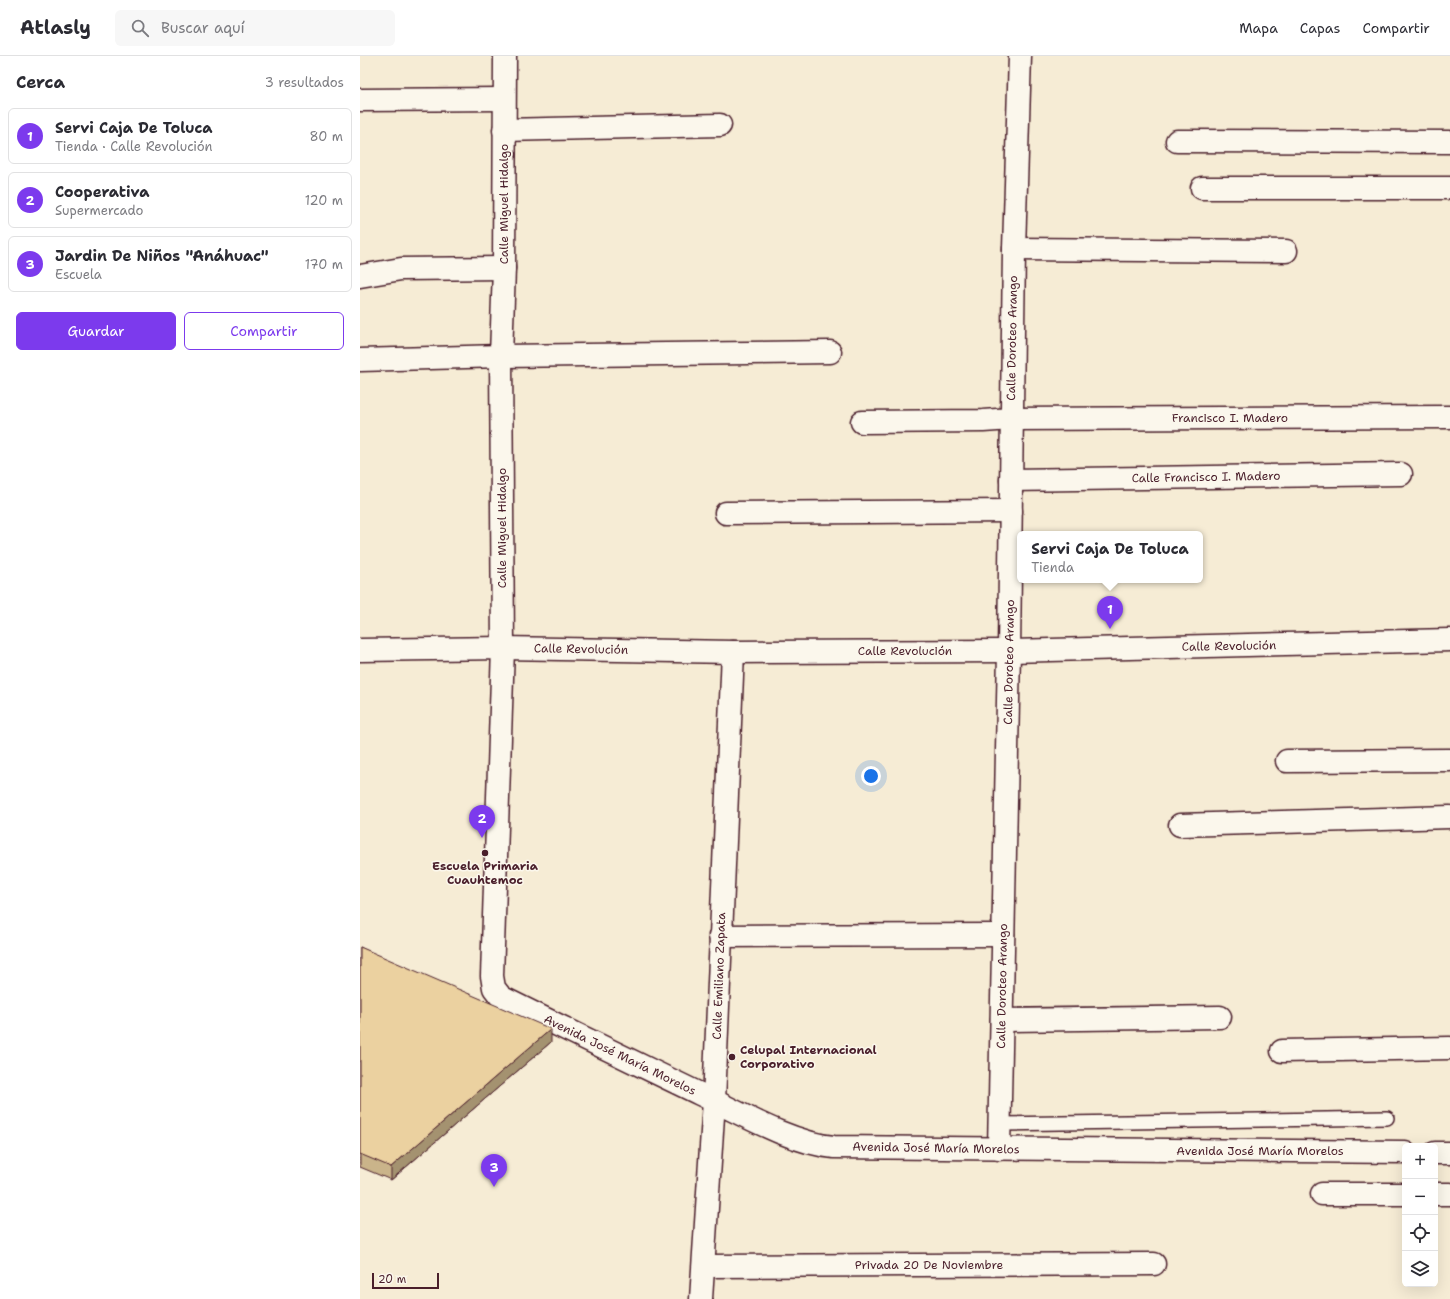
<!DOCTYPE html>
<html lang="es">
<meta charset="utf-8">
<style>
body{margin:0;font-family:"Shantell Sans",sans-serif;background:#f7f7f7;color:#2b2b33}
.controls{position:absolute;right:12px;bottom:12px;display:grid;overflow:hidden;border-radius:6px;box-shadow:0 4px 16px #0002}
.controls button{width:36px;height:36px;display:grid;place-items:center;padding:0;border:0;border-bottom:1px solid #e1e1e2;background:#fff;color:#2b2b33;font:20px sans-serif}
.scale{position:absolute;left:12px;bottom:10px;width:67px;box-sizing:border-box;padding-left:4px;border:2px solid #4a1f2b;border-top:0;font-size:11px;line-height:14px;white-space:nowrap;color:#4a1f2b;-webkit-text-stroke:3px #fbf7ec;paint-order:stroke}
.you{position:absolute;left:511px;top:720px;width:14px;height:14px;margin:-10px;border:3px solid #fff;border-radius:50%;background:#1a73e8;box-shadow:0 0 0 6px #1a73e833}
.badge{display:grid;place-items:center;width:26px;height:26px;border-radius:50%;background:#7c3aed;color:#fff;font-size:13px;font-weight:700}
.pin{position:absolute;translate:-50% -33px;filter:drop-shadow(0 1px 2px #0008)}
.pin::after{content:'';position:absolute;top:21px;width:14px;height:12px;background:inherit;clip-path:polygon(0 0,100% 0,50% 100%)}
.popup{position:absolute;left:657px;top:475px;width:186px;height:52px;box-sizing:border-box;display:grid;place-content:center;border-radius:6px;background:#fff;filter:drop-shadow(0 1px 3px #0005);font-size:13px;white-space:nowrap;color:#7c7c81}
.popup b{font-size:15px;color:#2b2b33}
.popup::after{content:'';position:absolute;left:50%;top:100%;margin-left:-8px;border:8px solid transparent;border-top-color:#fff}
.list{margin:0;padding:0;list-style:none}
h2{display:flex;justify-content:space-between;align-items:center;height:52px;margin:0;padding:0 16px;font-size:17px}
h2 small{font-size:13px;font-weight:400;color:#7c7c81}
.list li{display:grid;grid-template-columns:26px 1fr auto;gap:12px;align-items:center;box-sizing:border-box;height:56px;margin:0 8px 8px;padding:0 8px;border:1px solid #e1e1e2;border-radius:6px}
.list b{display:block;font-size:15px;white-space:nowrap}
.list p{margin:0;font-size:13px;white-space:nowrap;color:#7c7c81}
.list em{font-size:13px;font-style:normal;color:#7c7c81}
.actions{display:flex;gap:8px;padding:12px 16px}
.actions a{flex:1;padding:9px 0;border:1px solid #7c3aed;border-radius:6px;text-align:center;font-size:14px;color:#7c3aed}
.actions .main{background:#7c3aed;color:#fff}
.icon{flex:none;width:22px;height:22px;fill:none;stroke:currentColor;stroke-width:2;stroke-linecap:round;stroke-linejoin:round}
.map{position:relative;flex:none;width:1090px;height:1243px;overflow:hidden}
header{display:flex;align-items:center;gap:24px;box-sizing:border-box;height:56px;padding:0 20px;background:#fff;border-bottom:1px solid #e1e1e2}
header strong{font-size:19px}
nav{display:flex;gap:22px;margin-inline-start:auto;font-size:14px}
.search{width:280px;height:36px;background:#f7f7f7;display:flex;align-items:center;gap:10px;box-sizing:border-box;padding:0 14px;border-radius:6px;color:#7c7c81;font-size:15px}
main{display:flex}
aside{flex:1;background:#fff}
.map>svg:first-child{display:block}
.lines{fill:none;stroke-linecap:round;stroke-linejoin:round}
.service-casing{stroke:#4a1f2b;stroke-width:16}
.minor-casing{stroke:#4a1f2b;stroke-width:25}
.service{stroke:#fbf7ec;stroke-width:13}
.minor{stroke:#fbf7ec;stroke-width:22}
.wall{fill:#cab48a;stroke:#4a1f2b}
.shaded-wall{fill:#a49270;stroke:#4a1f2b}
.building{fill:#ebd1a0;stroke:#4a1f2b}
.poi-dot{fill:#4a1f2b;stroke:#fbf7ec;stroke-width:1.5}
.labels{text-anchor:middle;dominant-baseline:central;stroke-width:3;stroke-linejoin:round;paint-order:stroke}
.street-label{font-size:12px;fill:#4a1f2b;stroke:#fbf7ec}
.poi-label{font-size:12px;font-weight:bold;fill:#4a1f2b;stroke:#fbf7ec}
</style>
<header>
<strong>Atlasly</strong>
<div class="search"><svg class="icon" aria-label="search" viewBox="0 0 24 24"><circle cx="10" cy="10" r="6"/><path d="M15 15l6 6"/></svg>Buscar aquí</div>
<nav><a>Mapa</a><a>Capas</a><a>Compartir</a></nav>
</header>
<main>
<aside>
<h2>Cerca<small>3 resultados</small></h2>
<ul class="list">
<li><span class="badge">1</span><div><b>Servi Caja De Toluca</b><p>Tienda · Calle Revolución</p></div><em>80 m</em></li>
<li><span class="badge">2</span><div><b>Cooperativa</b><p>Supermercado</p></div><em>120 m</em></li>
<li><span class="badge">3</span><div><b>Jardin De Niños &quot;Anáhuac&quot;</b><p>Escuela</p></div><em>170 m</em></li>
</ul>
<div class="actions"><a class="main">Guardar</a><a>Compartir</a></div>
</aside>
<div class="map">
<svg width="1090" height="1243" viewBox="0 0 1090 1243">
<rect width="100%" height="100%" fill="#f6ecd5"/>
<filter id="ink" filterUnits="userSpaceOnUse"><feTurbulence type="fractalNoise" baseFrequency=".025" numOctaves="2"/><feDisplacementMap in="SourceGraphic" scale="8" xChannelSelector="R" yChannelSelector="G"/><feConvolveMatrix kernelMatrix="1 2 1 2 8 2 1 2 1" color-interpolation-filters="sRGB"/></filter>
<g filter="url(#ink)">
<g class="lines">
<defs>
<path id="service" d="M639,1068L1027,1062"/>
<g id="minor">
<path d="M145,0L144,212L141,300L143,592L132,920L134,932L141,941C207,974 274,1006 340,1038C380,1057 431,1087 474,1091L1045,1096"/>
<path d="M0,44L144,43"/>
<path d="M144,74L360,69"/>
<path d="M817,85L1090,86"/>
<path d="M842,132H1090"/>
<path d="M654,193L926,195"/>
<path d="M0,220L41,213L144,212"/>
<path d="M0,304L141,300L470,296"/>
<path d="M502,366L623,365L651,363L1090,361"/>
<path d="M651,424L1041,418"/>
<path d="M366,457L651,455"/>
<path d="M0,594L143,592L373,596L649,595L1090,584"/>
<path d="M927,705L1090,704"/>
<path d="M820,769L1090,761"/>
<path d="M360,880L643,879"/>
<path d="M642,964L860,961"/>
<path d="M922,995L1090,992"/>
<path d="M639,1093L649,595L654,193L660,0"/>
<path d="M1075,1097H1090"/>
<path d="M962,1138H1045"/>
<path d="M1075,1138H1090"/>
<path d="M344,1210L794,1208"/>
<path d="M341,1243L354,1045L373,596"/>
</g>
</defs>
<!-- service casing -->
<use href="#service" class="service-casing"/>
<!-- minor casing -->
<use href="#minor" class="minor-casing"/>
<!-- service -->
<use href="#service" class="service"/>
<!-- minor -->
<use href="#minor" class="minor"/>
</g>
<!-- wall -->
<path class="wall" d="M0,891L191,986L31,1124L0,1111Z"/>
<!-- shaded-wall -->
<path class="shaded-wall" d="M191,973V986L31,1124V1111Z"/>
<!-- building -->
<path class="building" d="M0,891L191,973L31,1111L0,1098Z"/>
</g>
<!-- markers -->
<g class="poi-dot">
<circle cx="125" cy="797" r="4"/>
<circle cx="372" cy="1001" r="4"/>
</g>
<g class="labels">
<!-- street labels -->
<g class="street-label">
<text transform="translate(144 148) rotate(-90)">Calle Miguel Hidalgo</text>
<text transform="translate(652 282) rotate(-89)">Calle Doroteo Arango</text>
<text x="870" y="362">Francisco I. Madero</text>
<text transform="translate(846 421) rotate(-1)">Calle Francisco I. Madero</text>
<text transform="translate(142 472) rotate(-90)">Calle Miguel Hidalgo</text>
<text transform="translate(869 590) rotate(-1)">Calle Revolución</text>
<text transform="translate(221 593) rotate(1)">Calle Revolución</text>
<text x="545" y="595">Calle Revolución</text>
<text transform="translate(649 606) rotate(-89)">Calle Doroteo Arango</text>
<text transform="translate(359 920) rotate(-88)">Calle Emiliano Zapata</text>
<text transform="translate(642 930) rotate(-89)">Calle Doroteo Arango</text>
<text transform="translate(260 999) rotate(26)">Avenida José María Morelos</text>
<text transform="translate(576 1092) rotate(1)">Avenida José María Morelos</text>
<text x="900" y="1095">Avenida José María Morelos</text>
<text x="569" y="1209">Privada 20 De Noviembre</text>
</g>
<!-- poi labels -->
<g class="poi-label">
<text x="125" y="810">Escuela Primaria<tspan x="125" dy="14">Cuauhtemoc</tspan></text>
<text x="380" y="994" text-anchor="start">Celupal Internacional<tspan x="380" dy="14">Corporativo</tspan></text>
</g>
</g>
</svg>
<div class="controls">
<button>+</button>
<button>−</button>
<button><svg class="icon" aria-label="locate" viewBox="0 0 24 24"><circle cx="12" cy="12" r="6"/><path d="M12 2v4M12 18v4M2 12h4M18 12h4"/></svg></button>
<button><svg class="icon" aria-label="layers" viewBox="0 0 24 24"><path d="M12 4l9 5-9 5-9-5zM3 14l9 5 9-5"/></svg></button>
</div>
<div class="scale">20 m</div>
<div class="you"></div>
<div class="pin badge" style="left:750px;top:573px">1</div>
<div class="popup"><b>Servi Caja De Toluca</b>Tienda</div>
<div class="pin badge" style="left:122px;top:782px">2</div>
<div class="pin badge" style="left:134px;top:1131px">3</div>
</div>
</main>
